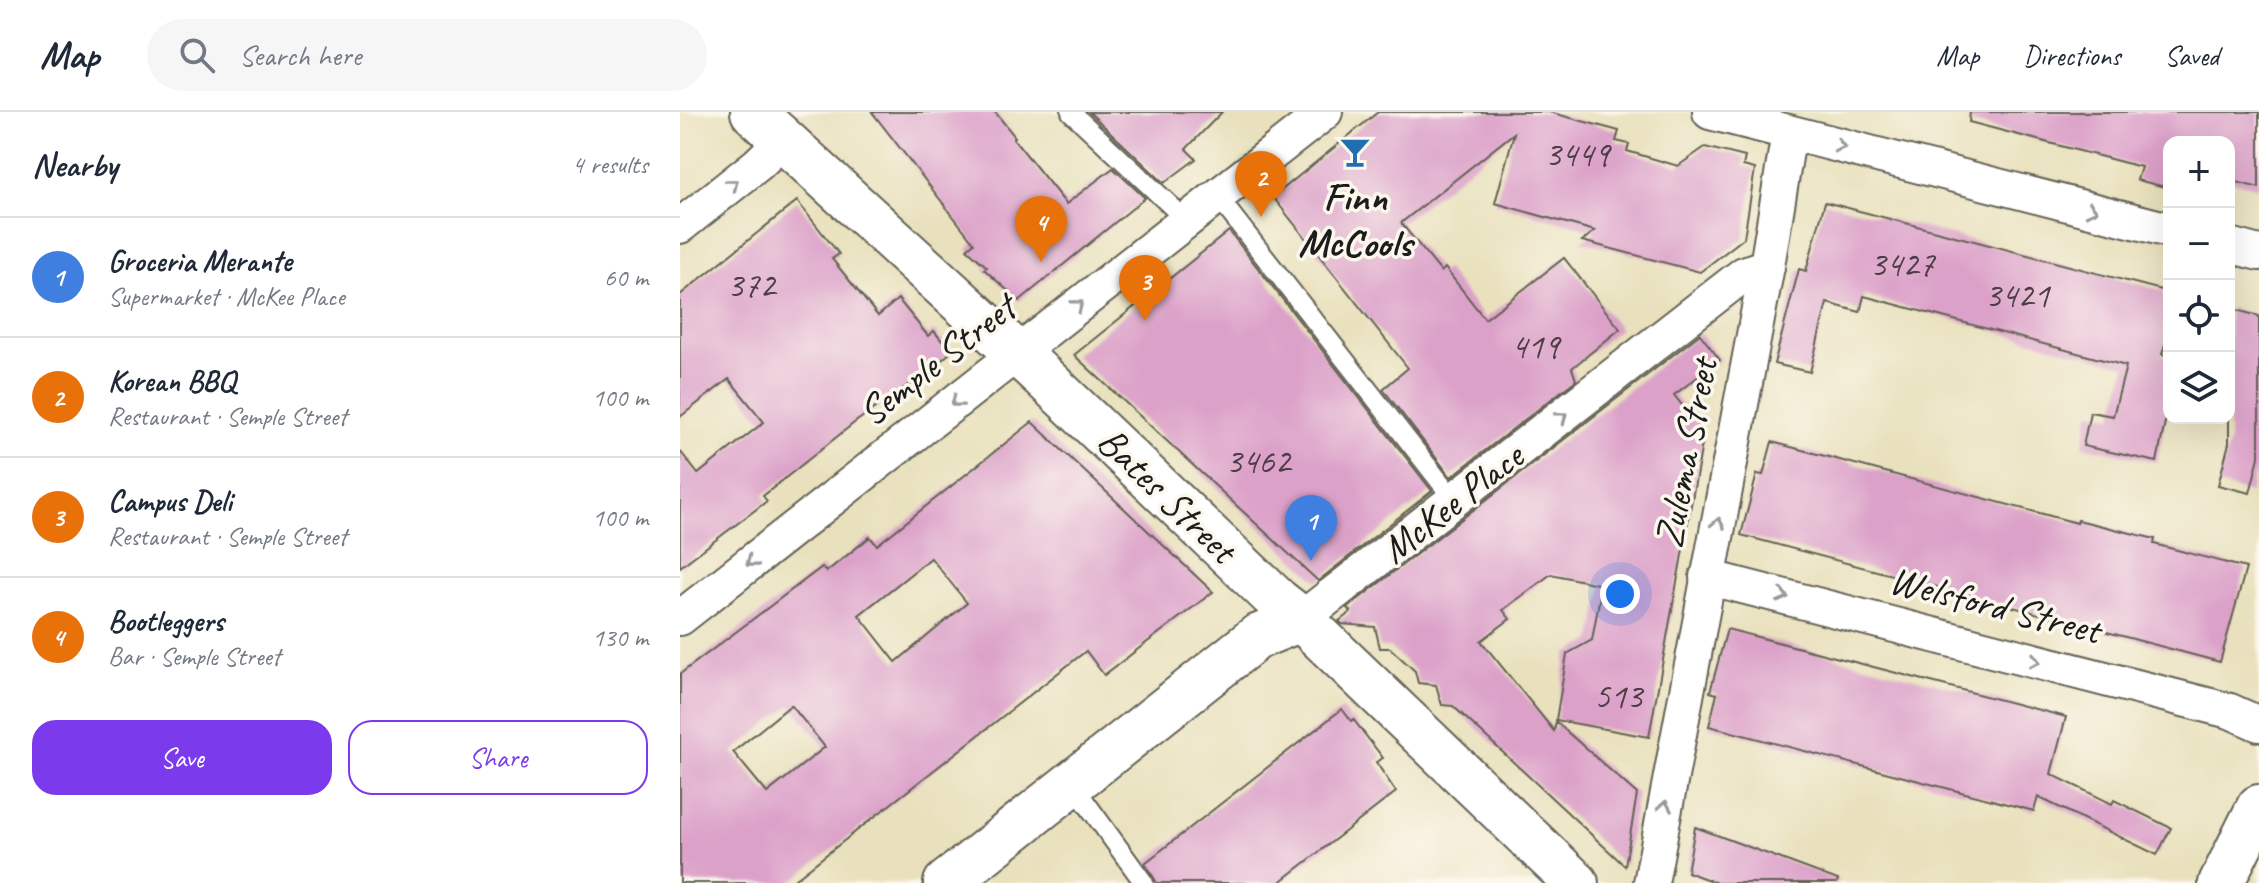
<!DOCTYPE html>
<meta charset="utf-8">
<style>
body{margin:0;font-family:Caveat,sans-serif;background:#f6f6f7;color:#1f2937}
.controls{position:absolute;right:24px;top:24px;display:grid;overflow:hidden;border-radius:16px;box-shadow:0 8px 32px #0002}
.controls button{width:72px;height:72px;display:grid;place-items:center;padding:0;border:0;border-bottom:2px solid #e0e1e3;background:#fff;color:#1f2937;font:40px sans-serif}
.you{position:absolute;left:940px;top:482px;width:28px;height:28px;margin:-20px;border:6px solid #fff;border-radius:50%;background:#1a73e8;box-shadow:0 0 0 12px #1a73e833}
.badge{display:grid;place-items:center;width:52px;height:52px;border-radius:50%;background:#7c3aed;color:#fff;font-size:26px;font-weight:700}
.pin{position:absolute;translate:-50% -66px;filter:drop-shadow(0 2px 4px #0008)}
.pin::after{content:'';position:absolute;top:42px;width:28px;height:24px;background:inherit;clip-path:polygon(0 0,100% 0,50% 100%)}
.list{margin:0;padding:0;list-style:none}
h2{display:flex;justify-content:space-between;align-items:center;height:104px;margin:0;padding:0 32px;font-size:34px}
h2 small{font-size:26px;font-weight:400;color:#747a83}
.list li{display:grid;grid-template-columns:52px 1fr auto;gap:24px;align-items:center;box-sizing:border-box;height:120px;padding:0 32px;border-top:2px solid #e0e1e3}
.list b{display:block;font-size:30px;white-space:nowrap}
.list p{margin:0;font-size:26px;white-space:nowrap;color:#747a83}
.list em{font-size:26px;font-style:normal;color:#747a83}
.actions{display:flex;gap:16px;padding:24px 32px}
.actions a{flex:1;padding:18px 0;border:2px solid #7c3aed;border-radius:24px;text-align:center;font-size:28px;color:#7c3aed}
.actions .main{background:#7c3aed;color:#fff}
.icon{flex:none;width:44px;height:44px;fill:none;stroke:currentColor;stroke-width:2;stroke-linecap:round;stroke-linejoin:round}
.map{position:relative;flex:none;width:1579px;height:771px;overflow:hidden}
header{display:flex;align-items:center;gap:48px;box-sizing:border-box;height:112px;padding:0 40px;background:#fff;border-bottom:2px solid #e0e1e3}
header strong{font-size:38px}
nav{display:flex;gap:44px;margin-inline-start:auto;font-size:28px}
.search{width:560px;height:72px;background:#f6f6f7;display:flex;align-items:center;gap:20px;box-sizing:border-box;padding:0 28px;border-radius:44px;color:#747a83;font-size:30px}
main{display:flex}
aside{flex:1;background:#fff}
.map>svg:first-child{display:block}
.building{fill:#dca1c9;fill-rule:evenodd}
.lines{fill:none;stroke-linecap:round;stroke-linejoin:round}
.lane-casing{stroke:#646154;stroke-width:22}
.street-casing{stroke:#646154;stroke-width:38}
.secondary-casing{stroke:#646154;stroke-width:48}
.lane{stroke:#fff;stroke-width:18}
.street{stroke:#fff;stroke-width:34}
.secondary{stroke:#fff;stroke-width:44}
.oneway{stroke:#999}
.labels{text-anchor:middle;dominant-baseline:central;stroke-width:7;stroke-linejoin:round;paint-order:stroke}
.number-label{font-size:36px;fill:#4c3d47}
.poi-label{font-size:40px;font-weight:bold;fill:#1c1c1c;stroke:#fbf7ec}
.street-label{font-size:40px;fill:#1c1c1c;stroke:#fbf7ec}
</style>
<header>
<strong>Map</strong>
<div class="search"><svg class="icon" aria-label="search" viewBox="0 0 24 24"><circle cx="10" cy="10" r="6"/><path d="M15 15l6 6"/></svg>Search here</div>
<nav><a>Map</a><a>Directions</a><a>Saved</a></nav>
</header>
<main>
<aside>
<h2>Nearby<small>4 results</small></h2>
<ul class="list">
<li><span class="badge" style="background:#3f7fe0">1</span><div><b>Groceria Merante</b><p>Supermarket · McKee Place</p></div><em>60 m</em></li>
<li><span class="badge" style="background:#e8710a">2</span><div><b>Korean BBQ</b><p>Restaurant · Semple Street</p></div><em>100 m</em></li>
<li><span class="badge" style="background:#e8710a">3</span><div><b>Campus Deli</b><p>Restaurant · Semple Street</p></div><em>100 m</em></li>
<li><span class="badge" style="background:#e8710a">4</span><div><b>Bootleggers</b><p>Bar · Semple Street</p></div><em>130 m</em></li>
</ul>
<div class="actions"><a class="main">Save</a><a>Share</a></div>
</aside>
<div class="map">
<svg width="1579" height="771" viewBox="0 0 1579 771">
<rect width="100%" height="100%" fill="#fbf7ec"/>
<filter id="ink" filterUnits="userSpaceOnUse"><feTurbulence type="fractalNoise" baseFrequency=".0125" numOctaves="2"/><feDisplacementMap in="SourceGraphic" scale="16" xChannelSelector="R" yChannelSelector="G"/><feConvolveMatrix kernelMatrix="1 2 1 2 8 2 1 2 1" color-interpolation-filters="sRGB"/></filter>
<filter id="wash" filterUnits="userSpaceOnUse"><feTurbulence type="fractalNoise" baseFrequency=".006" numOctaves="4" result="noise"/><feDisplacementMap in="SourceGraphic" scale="32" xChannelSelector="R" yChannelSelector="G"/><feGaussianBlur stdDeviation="1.8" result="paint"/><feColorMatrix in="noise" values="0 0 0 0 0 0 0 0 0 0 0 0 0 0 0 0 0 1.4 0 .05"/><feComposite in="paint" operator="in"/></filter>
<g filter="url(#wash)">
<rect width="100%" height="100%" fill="#e9e1bd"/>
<g id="blocks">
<!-- building -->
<g class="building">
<path d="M192,0H315L335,25L333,26L386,92L433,56L465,86L339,189L304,157L307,155L287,137L294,131Z"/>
<path d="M409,0H542L506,37L516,47L484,71Z"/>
<path d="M698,0H869L939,19L936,29L949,32L947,39L998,54L1025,35L1065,45L1063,54L1075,57L1064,126L1020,160L902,129L915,119L815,91L834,21L721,111L761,160L765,156L805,207L884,146L940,217L892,256L896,268L771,365L703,277L728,256L593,85Z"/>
<path d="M1290,0H1579V76L1549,68V30H1489V76L1457,68L1461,55L1289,10Z"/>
<path d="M117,89L159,142L152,147L198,204L218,187L248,224L254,219L271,240L230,276L228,273L174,311L83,384L87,389L0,455V339L18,362L84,310L49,267L0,305V183Z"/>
<path d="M1145,90L1489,180V218L1482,242L1489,244V290L1477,350L1403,334L1410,300L1433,304L1446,254L1184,184L1180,200L1147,191L1130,260L1094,252L1119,157L1126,159Z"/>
<path d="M549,119L752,379L638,469L394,243Z"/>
<path d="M1549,196L1579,204V345L1570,381L1538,373L1549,331Z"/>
<path d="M1020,222L1040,248L994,283L1024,321L969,625L876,608L887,542L912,528L922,473L871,462L823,498L830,507L801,529L874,619L876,610L957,682L945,754L773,594L762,593L756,573L738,571L735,559L710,536H700L695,515L662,512L659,509L671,500L667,496Z"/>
<path d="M352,310L533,480L424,563L406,539L110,771H0V562L142,455L146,460L190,425L197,433ZM251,446L287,491L216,550L179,503ZM111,593L145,635L87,681L53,640Z"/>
<path d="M1092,330L1397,411L1398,408L1475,427L1474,432L1566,456L1540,550L1061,423L1077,362L1083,363Z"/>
<path d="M1047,517L1386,605L1371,662L1432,692L1434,688L1491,716L1477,743L1358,685L1354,699L1029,614L1037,582L1030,580Z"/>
<path d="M662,597L671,609L673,607L703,646L696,650L716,680L599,771H477L465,751Z"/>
<path d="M1015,715L1158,768L1157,771H1037L1007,760Z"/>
</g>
</g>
</g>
<g filter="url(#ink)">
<use href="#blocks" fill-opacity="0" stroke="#646154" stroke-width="2"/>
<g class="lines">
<defs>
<g id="lane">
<path d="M391,0L506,108"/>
<path d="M537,84L775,389"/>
<path d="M391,670L464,771"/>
</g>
<g id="street">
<path d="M1030,0L1489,118"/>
<path d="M0,114L78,52L103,28"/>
<path d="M1549,133L1579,141"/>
<path d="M1027,465L1550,599L1579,612"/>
<path d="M0,506L645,0"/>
<path d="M621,507L1064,162L1087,154"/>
<path d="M971,771L1087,154L1109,21"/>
</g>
<g id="secondary">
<path d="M73,0L362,264L598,489L621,507L896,771"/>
<path d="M266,771L577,525L621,507"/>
<path d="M1541,771L1579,695"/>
</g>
</defs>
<!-- lane casing -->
<use href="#lane" class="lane-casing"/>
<!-- street casing -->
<use href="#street" class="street-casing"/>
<!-- secondary casing -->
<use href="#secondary" class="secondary-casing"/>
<!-- lane -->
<use href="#lane" class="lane"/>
<!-- street -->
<use href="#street" class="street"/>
<!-- secondary -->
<use href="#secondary" class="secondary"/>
</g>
<!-- one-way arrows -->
<defs><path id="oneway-chevron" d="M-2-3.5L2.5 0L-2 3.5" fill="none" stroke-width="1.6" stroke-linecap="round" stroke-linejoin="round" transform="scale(2)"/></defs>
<g class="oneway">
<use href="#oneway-chevron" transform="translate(1160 34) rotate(14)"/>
<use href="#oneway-chevron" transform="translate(53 72) rotate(-39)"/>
<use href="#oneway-chevron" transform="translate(1412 98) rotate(14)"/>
<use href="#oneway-chevron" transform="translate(398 193) rotate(-38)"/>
<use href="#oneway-chevron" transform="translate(276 290) rotate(142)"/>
<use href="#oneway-chevron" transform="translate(882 305) rotate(-38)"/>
<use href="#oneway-chevron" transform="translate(1038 411) rotate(-79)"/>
<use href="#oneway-chevron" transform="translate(71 450) rotate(142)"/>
<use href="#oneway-chevron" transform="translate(1103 484) rotate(14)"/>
<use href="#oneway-chevron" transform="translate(1355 549) rotate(14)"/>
<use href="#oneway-chevron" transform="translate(985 694) rotate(-80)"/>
</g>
</g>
<!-- icons -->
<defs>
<symbol id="bar-bare" viewBox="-9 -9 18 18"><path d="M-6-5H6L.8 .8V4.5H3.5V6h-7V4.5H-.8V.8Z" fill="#1f6fb2" stroke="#fbf7ec" stroke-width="2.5" paint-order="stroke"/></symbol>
</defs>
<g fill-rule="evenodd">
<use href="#bar-bare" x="653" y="18" width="44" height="44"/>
</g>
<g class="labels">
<!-- number labels -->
<g class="number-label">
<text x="897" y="42">3449</text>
<text x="1222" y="152">3427</text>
<text x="71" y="173">372</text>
<text x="1337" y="183">3421</text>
<text x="855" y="234">419</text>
<text x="578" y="349">3462</text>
<text x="938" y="584">513</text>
</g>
<!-- poi labels -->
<g class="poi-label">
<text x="675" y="85">Finn<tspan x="675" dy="46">McCools</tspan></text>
</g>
<!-- street labels -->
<g class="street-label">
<text transform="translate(257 248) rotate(-38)">Semple Street</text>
<text transform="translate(1006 341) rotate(-79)">Zulema Street</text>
<text transform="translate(487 383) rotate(44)">Bates Street</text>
<text transform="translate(772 391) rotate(-38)">McKee Place</text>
<text transform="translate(1315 493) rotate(14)">Welsford Street</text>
</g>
</g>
</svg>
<div class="controls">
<button>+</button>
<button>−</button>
<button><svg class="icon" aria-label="locate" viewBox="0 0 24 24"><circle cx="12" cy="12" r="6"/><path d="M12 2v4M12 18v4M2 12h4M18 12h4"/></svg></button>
<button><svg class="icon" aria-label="layers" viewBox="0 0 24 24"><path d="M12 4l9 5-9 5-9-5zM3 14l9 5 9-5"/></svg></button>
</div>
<div class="you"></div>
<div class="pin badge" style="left:631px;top:449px;background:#3f7fe0">1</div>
<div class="pin badge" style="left:581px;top:105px;background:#e8710a">2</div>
<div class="pin badge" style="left:465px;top:209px;background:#e8710a">3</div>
<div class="pin badge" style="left:361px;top:150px;background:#e8710a">4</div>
</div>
</main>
